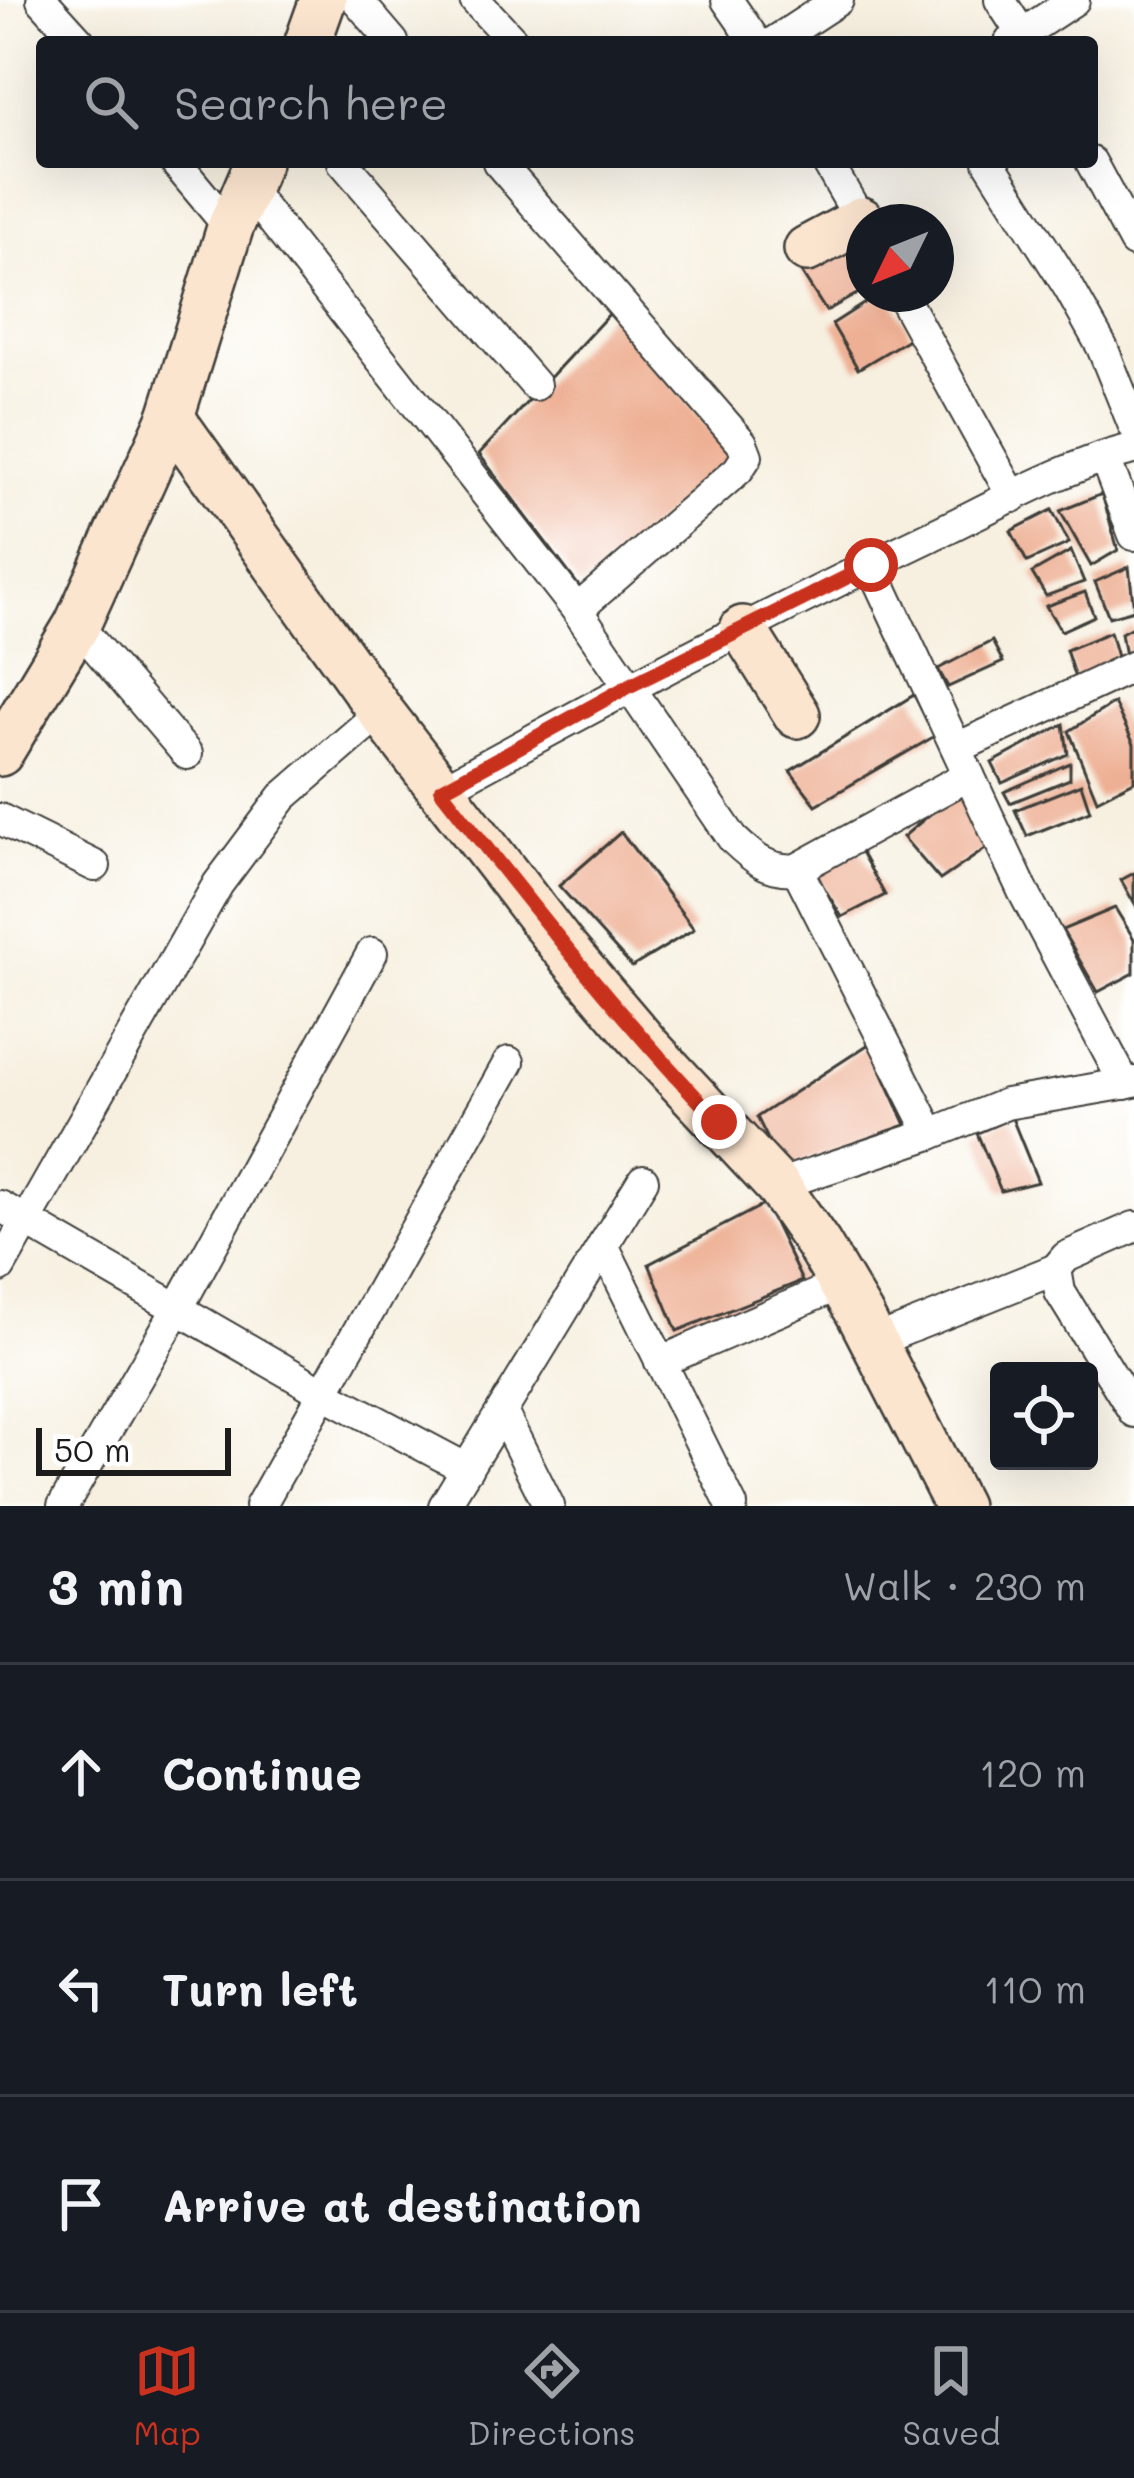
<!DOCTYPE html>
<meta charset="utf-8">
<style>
body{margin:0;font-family:Mali,sans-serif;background:#20242c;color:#f1f3f6}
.controls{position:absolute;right:36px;bottom:36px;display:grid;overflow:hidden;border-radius:12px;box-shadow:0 12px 48px #0002}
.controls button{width:108px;height:108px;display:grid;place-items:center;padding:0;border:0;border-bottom:3px solid #363941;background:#171b24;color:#f1f3f6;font:60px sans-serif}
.compass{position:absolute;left:846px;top:204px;width:108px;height:108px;border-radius:50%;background:#171b24;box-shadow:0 12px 48px #0002;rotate:227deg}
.scale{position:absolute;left:36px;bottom:30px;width:195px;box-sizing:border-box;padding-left:12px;border:6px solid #1c1c1c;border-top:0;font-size:33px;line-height:42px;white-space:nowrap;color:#1c1c1c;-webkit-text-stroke:9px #fff;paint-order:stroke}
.stop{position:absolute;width:36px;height:36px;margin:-27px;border:9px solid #c8321e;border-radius:50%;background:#fff}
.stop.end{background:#c8321e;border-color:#fff;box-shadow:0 3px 12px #0008}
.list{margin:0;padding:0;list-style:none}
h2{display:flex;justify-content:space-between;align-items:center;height:156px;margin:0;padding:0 48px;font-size:51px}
h2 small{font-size:39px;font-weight:400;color:#9ea1a6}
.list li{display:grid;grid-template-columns:78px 1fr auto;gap:36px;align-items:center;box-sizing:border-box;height:216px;padding:0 48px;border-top:3px solid #363941}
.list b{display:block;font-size:45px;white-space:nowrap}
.list em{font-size:39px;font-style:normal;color:#9ea1a6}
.icon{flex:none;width:66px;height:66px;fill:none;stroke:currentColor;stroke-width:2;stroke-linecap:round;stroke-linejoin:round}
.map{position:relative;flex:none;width:1134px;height:1506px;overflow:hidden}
.search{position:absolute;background:#171b24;box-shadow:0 12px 48px #0002;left:36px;right:36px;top:36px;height:132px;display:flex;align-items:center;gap:30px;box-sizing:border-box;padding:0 42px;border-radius:12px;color:#9ea1a6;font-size:45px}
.sheet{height:804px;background:#171b24}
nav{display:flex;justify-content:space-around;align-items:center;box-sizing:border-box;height:168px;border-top:3px solid #363941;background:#171b24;font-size:33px;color:#9ea1a6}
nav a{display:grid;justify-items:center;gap:6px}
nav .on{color:#c8321e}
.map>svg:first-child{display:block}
.building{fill:#eeb094}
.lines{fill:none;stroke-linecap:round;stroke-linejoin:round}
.street-casing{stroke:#3d3c39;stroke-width:34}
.secondary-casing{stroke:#3d3c39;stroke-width:50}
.street{stroke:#fff;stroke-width:30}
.secondary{stroke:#fce5cf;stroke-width:45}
.route{stroke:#c8321e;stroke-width:15}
</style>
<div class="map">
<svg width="1134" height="1506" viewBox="0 0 1134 1506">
<rect width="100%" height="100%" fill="#fff"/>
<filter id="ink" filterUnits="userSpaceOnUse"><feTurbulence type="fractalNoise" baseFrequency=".00833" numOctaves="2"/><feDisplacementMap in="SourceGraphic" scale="24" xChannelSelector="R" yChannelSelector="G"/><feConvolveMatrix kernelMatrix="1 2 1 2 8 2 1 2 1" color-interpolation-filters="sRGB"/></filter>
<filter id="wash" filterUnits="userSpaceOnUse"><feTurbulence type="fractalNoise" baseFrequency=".004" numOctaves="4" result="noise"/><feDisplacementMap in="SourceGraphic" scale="48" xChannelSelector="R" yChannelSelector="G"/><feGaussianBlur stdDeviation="2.7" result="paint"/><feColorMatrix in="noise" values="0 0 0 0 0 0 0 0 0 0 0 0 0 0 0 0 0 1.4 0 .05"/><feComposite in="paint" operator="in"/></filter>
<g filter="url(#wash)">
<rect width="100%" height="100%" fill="#f7f0e0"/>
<g id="blocks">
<!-- building -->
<g class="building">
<path d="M852,241L864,261V290L826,311L801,272Z"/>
<path d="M879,294H890L912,337L858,369L832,324Z"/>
<path d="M611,312L733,456L581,589L479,454Z"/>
<path d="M1102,494L1118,550L1091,566L1060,511Z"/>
<path d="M1052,510L1069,543L1027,562L1011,531Z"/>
<path d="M1071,551L1084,582L1046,596L1032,573Z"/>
<path d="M1129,567L1134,610L1109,617L1095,582Z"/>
<path d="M1085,592L1094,616L1061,631L1046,606Z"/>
<path d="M1134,626V651L1125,656L1121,633Z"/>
<path d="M1110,632L1119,664L1076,681L1066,650Z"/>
<path d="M992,641L1003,662L948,687L938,669Z"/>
<path d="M914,695L935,736L816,805L790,771Z"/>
<path d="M1114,703L1134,744V781L1097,800L1069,731Z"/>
<path d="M1064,724L1068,754L1002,783L992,763Z"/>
<path d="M1070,763V779L1010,803L1004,792Z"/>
<path d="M1081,784L1090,811L1027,836L1015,810Z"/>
<path d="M961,788L987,848L940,880L903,837Z"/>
<path d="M621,832L694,929L632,967L559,886Z"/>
<path d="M860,850L885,895L842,917L816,875Z"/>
<path d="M1134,873V903L1121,880Z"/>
<path d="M1115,908L1134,939V973L1098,992L1062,930Z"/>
<path d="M869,1044L906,1125L782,1168L757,1117Z"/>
<path d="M1012,1118L1038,1182L1001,1191L977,1133Z"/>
<path d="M765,1204L802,1281L677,1331L649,1264Z"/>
</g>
</g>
</g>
<g filter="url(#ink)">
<use href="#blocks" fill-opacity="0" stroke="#3d3c39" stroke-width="3"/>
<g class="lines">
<defs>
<g id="street">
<path d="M42,0L80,42"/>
<path d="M357,0L393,42"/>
<path d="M475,0L514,42"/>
<path d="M727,0L756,42"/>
<path d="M1000,0L1027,42"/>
<path d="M774,42L838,0"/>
<path d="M1010,42L1074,0"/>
<path d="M175,162L230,228"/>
<path d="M343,162L535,385"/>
<path d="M498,162L742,443L747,456L738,470L577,610"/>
<path d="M827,162L864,226"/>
<path d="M989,162L1069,288L1102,347L1134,426"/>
<path d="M1091,162L1134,242"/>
<path d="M247,188L577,610L733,839C753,858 769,872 797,869L969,775"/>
<path d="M901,294L1013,497"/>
<path d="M1105,458L1134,535"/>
<path d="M871,565L1023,891L1125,1084"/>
<path d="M77,625L187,754"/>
<path d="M957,748L1134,666"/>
<path d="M441,790C602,701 765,615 931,536C988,509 1074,461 1134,449"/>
<path d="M0,819L95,866"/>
<path d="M797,869L931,1134"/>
<path d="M777,1185L931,1134L1006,1104L1134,1082"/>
<path d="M0,1206L324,1393L467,1469"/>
<path d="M1134,1227L1066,1257L1056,1269L1060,1292L1134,1412"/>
<path d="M603,1245L732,1506"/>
<path d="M0,1267L218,884L283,797L381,712"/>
<path d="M874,1342L1056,1269"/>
<path d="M660,1362L841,1284"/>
<path d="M502,1412L549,1506"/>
<path d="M63,1506L178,1308L372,953"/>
<path d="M260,1506L509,1062"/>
<path d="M444,1506L643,1180"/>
</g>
<g id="secondary">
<path d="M308,42L323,0"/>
<path d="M807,249L861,220"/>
<path d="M171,417L381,712L562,946L648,1047L777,1185L818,1244L860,1315L958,1506"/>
<path d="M743,629L797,715"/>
<path d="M0,753L77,625L171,417L230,228L258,162"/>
</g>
</defs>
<!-- street casing -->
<use href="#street" class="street-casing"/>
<!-- secondary casing -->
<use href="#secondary" class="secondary-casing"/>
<!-- street -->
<use href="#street" class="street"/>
<!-- secondary -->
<use href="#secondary" class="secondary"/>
</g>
</g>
<g class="lines" filter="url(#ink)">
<!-- route -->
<path class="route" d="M719,1122C619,1017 530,904 441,790L631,685L871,565"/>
</g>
</svg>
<div class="controls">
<button><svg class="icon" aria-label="locate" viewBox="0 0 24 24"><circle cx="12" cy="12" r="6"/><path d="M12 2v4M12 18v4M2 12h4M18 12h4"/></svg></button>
</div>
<svg class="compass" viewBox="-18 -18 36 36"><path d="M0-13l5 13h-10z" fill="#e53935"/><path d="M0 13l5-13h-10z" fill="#9ea1a6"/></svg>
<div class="scale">50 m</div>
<div class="stop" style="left:871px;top:565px"></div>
<div class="stop end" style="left:719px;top:1122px"></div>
<div class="search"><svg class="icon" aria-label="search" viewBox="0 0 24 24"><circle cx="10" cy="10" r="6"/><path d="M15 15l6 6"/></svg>Search here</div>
</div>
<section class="sheet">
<h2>3 min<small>Walk · 230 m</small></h2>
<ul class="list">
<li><svg class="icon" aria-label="ahead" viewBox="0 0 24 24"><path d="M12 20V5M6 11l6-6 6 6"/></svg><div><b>Continue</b></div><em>120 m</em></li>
<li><svg class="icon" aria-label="left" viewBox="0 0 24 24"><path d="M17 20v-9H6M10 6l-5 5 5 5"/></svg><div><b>Turn left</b></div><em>110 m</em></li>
<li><svg class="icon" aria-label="arrive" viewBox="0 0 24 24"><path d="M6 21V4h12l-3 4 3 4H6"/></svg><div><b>Arrive at destination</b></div></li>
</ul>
</section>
<nav>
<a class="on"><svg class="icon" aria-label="map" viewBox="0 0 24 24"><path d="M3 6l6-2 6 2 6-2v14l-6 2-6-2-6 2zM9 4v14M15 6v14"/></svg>Map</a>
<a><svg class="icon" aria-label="directions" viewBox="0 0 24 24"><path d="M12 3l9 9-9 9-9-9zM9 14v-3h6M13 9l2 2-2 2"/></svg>Directions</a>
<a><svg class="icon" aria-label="saved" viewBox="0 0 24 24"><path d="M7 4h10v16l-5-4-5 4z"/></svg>Saved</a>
</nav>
